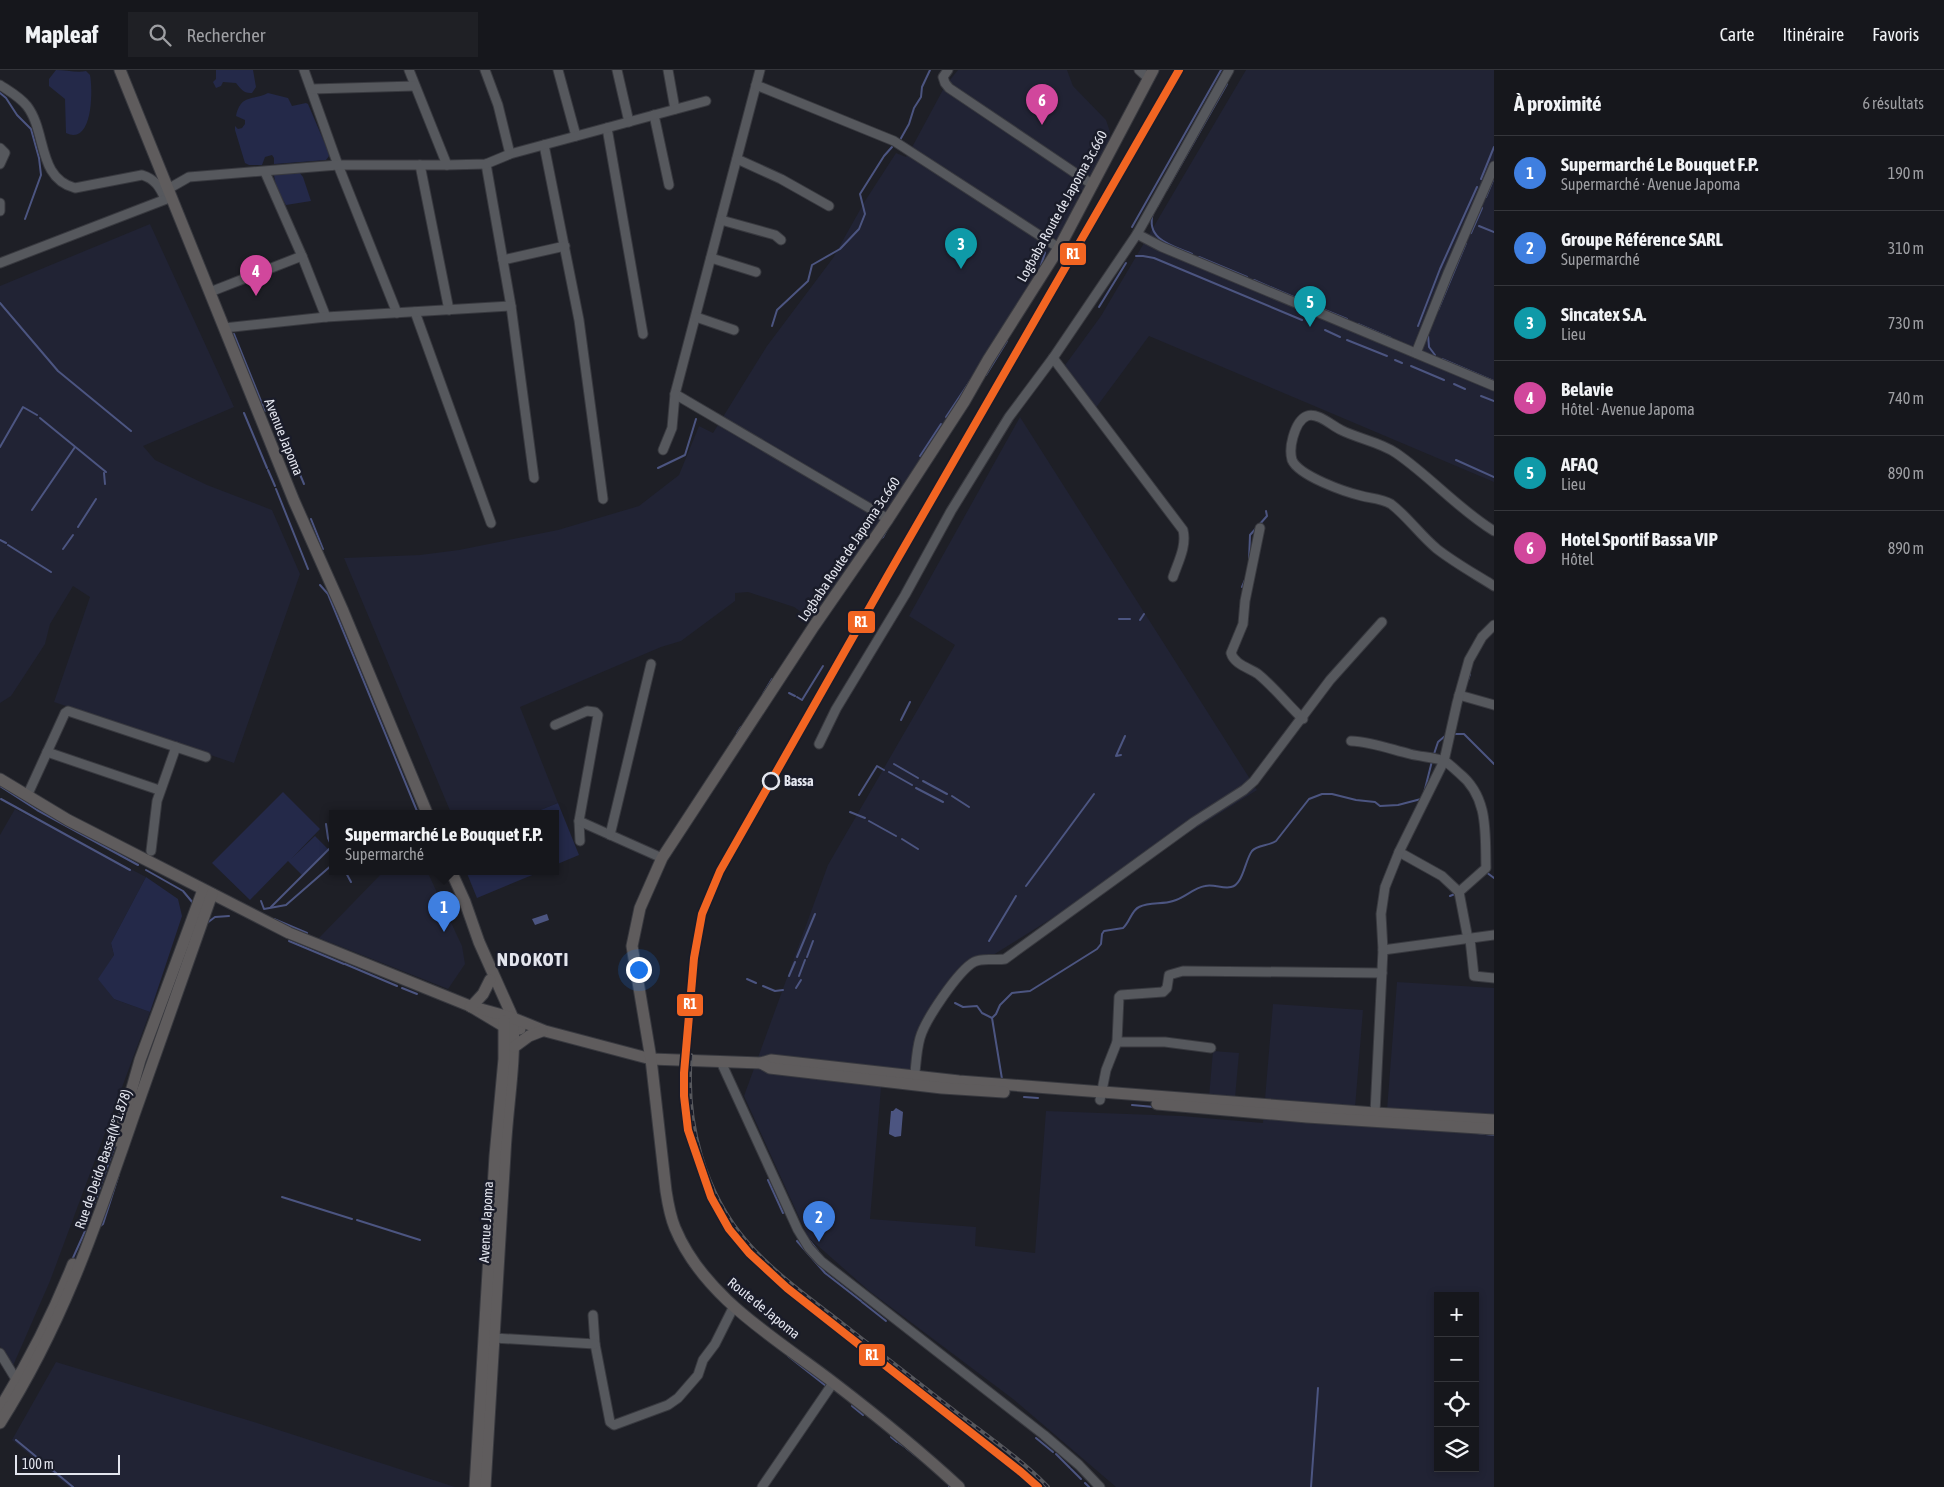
<!DOCTYPE html>
<html lang="fr">
<meta charset="utf-8">
<style>
body{margin:0;font-family:"Asap Condensed",sans-serif;background:#1f2025;color:#f1f3f6}
.controls{position:absolute;right:15px;bottom:15px;display:grid;overflow:hidden;border-radius:0px;box-shadow:0 2px 8px #0003}
.controls button{width:45px;height:45px;display:grid;place-items:center;padding:0;border:0;border-bottom:1px solid #35363b;background:#16171c;color:#f1f3f6;font:25px sans-serif}
.scale{position:absolute;left:15px;bottom:12px;width:105px;box-sizing:border-box;padding-left:5px;border:2px solid #e3e5ee;border-top:0;font-size:14px;line-height:18px;white-space:nowrap;color:#e3e5ee;-webkit-text-stroke:4px #1a1c29;paint-order:stroke}
.you{position:absolute;left:638px;top:899px;width:18px;height:18px;margin:-12px;border:4px solid #fff;border-radius:50%;background:#1a73e8;box-shadow:0 0 0 8px #1a73e833}
.badge{display:grid;place-items:center;width:32px;height:32px;border-radius:50%;background:#9ea0a8;color:#fff;font-size:16px;font-weight:700}
.pin{position:absolute;translate:-50% -41px;filter:drop-shadow(0 1px 2px #0008)}
.pin::after{content:'';position:absolute;top:26px;width:18px;height:15px;background:inherit;clip-path:polygon(0 0,100% 0,50% 100%)}
.popup{position:absolute;left:329px;top:740px;width:230px;height:65px;box-sizing:border-box;display:grid;place-content:center;border-radius:0px;background:#16171c;filter:drop-shadow(0 1px 4px #0005);font-size:16px;white-space:nowrap;color:#9e9fa3}
.popup b{font-size:19px;color:#f1f3f6}
.popup::after{content:'';position:absolute;left:50%;top:100%;margin-left:-10px;border:10px solid transparent;border-top-color:#16171c}
.list{margin:0;padding:0;list-style:none}
h2{display:flex;justify-content:space-between;align-items:center;height:65px;margin:0;padding:0 20px;font-size:21px}
h2 small{font-size:16px;font-weight:400;color:#9e9fa3}
.list li{display:grid;grid-template-columns:32px 1fr auto;gap:15px;align-items:center;box-sizing:border-box;height:75px;padding:0 20px;border-top:1px solid #35363b}
.list b{display:block;font-size:19px;white-space:nowrap}
.list p{margin:0;font-size:16px;white-space:nowrap;color:#9e9fa3}
.list em{font-size:16px;font-style:normal;color:#9e9fa3}
.icon{flex:none;width:28px;height:28px;fill:none;stroke:currentColor;stroke-width:2;stroke-linecap:round;stroke-linejoin:round}
.map{position:relative;flex:none;width:1494px;height:1417px;overflow:hidden}
header{display:flex;align-items:center;gap:30px;box-sizing:border-box;height:70px;padding:0 25px;background:#16171c;border-bottom:1px solid #35363b}
header strong{font-size:24px}
nav{display:flex;gap:28px;margin-inline-start:auto;font-size:18px}
.search{width:350px;height:45px;background:#1f2025;display:flex;align-items:center;gap:12px;box-sizing:border-box;padding:0 18px;border-radius:0px;color:#9e9fa3;font-size:19px}
main{display:flex}
aside{flex:1;background:#16171c}
.map>svg:first-child{display:block}
.built{fill:#212334;fill-rule:evenodd}
.green{fill:#242949}
.water{fill:#4c5581}
.lines{fill:none;stroke-linecap:round;stroke-linejoin:round}
.stream{stroke:#4c5581;stroke-width:2}
.minor-casing{stroke:#38393f;stroke-width:11}
.major-casing{stroke:#38393f;stroke-width:13}
.minor{stroke:#56585d;stroke-width:9}
.major{stroke:#5f5c5d;stroke-width:11}
.rail-casing{stroke:#57585d;stroke-width:4}
.rail{stroke:#1a1c29;stroke-width:2;stroke-dasharray:5.5;stroke-linecap:butt}
.rail-1-casing{stroke:#1a1c29;stroke-width:11}
.rail-1{stroke:#f26522;stroke-width:8}
.stop-dot{fill:#1a1c29;stroke:#e3e5ee;stroke-width:2.5}
.labels{text-anchor:middle;dominant-baseline:central;stroke-width:5;stroke-linejoin:round;paint-order:stroke}
.street-label{font-size:14px;fill:#e3e5ee;stroke:#1a1c29}
.stop-label{font-size:14px;font-weight:bold;fill:#e3e5ee;stroke:#1a1c29;text-anchor:start}
.district-label{font-size:19px;font-weight:bold;letter-spacing:1px;fill:#e3e5ee;stroke:#1a1c29}
.line-badge{stroke:#1a1c29;stroke-width:2}
.badge-label{font-size:14px;text-anchor:middle;font-weight:bold;fill:#fff}
</style>
<header>
<strong>Mapleaf</strong>
<div class="search"><svg class="icon" aria-label="search" viewBox="0 0 24 24"><circle cx="10" cy="10" r="6"/><path d="M15 15l6 6"/></svg>Rechercher</div>
<nav><a>Carte</a><a>Itinéraire</a><a>Favoris</a></nav>
</header>
<main>
<div class="map">
<svg width="1494" height="1417" viewBox="0 0 1494 1417">
<rect width="100%" height="100%" fill="#1e1f26"/>
<!-- built -->
<g class="built">
<path d="M958,0H1067L1073,16L1106,50L1110,62L1109,76L1036,212L816,552L794,537L748,522L735,523V531L681,571L661,577L520,637L558,733L533,743H451L344,488L420,485L459,480L558,460L639,436L679,405L699,356L713,363L767,276L833,188L865,131L896,83L906,87L910,81L945,16Z"/>
<path d="M1246,0H1494V412L1149,266L1092,343L1063,298L1101,246Z"/>
<path d="M150,154L234,337L143,376L155,390L207,415L272,440L300,504L234,693L54,632L90,527L73,516L50,554L45,574L11,626L0,633V216Z"/>
<path d="M1020,347L1257,720L969,900L936,942L925,967L914,1007L882,1005L870,1149L976,1157L975,1176L1035,1183L1046,1041L1182,1046L1263,1053L1273,934L1363,940L1355,1038L1387,1040L1397,912L1494,918V1417H1116L1013,1329L868,1220L808,1167L744,1026L828,795L955,575L909,546ZM1438,1226H1475V1398H1438Z"/>
<path d="M15,739L146,807L111,873L114,885L99,909L114,929L150,942L50,1211L12,1298L0,1276V765Z"/>
<path d="M384,801H427L462,876L465,894L448,919L319,868Z"/>
<path d="M1213,981L1239,983L1235,1028L1209,1027Z"/>
<path d="M56,1292L254,1352L455,1417H69L12,1370Z"/>
</g>
<!-- green -->
<g class="green">
<path d="M56,0C65,0 78,3 86,1L90,5C93,20 93,76 66,63L65,29L49,16V9Z"/>
<path d="M216,0H253L256,17L252,23C244,24 240,18 236,13L223,12L221,16L216,18L213,12L216,9Z"/>
<path d="M268,23L288,28L292,36L306,33L308,34L328,81L329,86L326,90L274,94V88L272,85L265,87L262,95H249L245,93L235,60V56L238,59L242,58L245,54V50L236,46C241,24 252,31 268,23Z"/>
<path d="M299,102L303,107L311,131L286,135L276,117L274,105L277,103Z"/>
<path d="M283,722L320,759L291,789L315,766L328,779L302,805L288,791L250,830L212,793Z"/>
<path d="M558,733L579,785L555,795V743H533Z"/>
<path d="M466,801H542L477,828Z"/>
<path d="M146,807L178,829L182,846L150,942L114,929L98,909L114,885L111,873Z"/>
</g>
<!-- water -->
<g class="water">
<path d="M547,844L549,850L535,855L532,849Z"/>
<path d="M896,1038L903,1042L901,1066L895,1067L889,1064L891,1041H893Z"/>
</g>
<g class="lines">
<!-- stream -->
<g class="stream">
<path d="M0,23L6,28L17,45L31,59L39,88L41,105L25,149"/>
<path d="M900,70L909,54L914,38L921,27L922,17L930,0"/>
<path d="M1481,109L1494,77"/>
<path d="M1166,121L1227,14"/>
<path d="M1486,127L1494,108"/>
<path d="M1157,137L1163,126"/>
<path d="M1153,143C1145,170 1173,176 1192,184"/>
<path d="M1479,156L1494,162"/>
<path d="M1132,157L1221,0"/>
<path d="M1471,163L1482,138"/>
<path d="M1038,175L1045,183L1041,195"/>
<path d="M1136,186H1143L1154,188L1302,250"/>
<path d="M1199,187L1247,207"/>
<path d="M1254,210L1296,228"/>
<path d="M1305,232L1347,249"/>
<path d="M0,233L58,301L131,361"/>
<path d="M1099,237L1126,193"/>
<path d="M1438,240L1466,173"/>
<path d="M1358,254L1391,268"/>
<path d="M772,256L777,240L808,211L812,195L840,179L859,159L865,144L860,124L884,86L892,77"/>
<path d="M1418,256L1440,199L1477,117"/>
<path d="M1325,260L1340,267"/>
<path d="M234,264L265,341"/>
<path d="M1428,265L1429,277L1435,285"/>
<path d="M1347,270L1387,286"/>
<path d="M1442,289L1494,311"/>
<path d="M1395,290L1402,293"/>
<path d="M1411,296L1444,310"/>
<path d="M986,305L1007,271"/>
<path d="M1454,314L1465,319"/>
<path d="M1481,326L1494,331"/>
<path d="M244,343L267,398"/>
<path d="M946,347L972,308"/>
<path d="M40,348L106,402"/>
<path d="M288,376L304,414"/>
<path d="M0,377L23,337L37,345"/>
<path d="M920,386L941,354"/>
<path d="M1456,390L1494,407"/>
<path d="M658,398L685,385L696,349"/>
<path d="M268,400L275,416"/>
<path d="M104,403L105,414"/>
<path d="M276,419L308,499"/>
<path d="M32,440L75,377"/>
<path d="M311,449L323,479"/>
<path d="M78,457L96,429"/>
<path d="M881,468L883,467L891,452"/>
<path d="M0,470L6,473"/>
<path d="M8,475L51,502"/>
<path d="M63,479L73,465"/>
<path d="M1249,491L1250,465L1267,446L1266,441"/>
<path d="M320,515L328,524L417,741"/>
<path d="M1242,517L1245,510"/>
<path d="M1119,549H1130"/>
<path d="M1140,550L1144,544"/>
<path d="M1468,610L1470,604"/>
<path d="M789,623L795,626"/>
<path d="M763,624L772,609"/>
<path d="M797,627L802,630L823,596"/>
<path d="M901,650L910,632"/>
<path d="M737,663L741,657"/>
<path d="M1452,664H1464L1494,694"/>
<path d="M1434,684L1438,672L1445,666"/>
<path d="M1121,685L1116,686L1125,666"/>
<path d="M894,694L918,708"/>
<path d="M889,702L912,715"/>
<path d="M923,711L947,724"/>
<path d="M0,716L37,740L138,795"/>
<path d="M916,718L943,732"/>
<path d="M1424,723L1432,691"/>
<path d="M859,725L877,696L884,700"/>
<path d="M952,726L969,737"/>
<path d="M1,729L130,800"/>
<path d="M850,742L865,748"/>
<path d="M869,751L896,766"/>
<path d="M326,754L328,768L333,779"/>
<path d="M902,769L918,779"/>
<path d="M146,800L183,821L193,833"/>
<path d="M345,801L351,812"/>
<path d="M1486,802L1494,808"/>
<path d="M1026,816L1094,724"/>
<path d="M1450,826L1457,823"/>
<path d="M261,831L264,839L286,835L333,794"/>
<path d="M271,837L329,779"/>
<path d="M274,849L307,863"/>
<path d="M207,853L215,847L229,846"/>
<path d="M289,871L344,894"/>
<path d="M989,871L1016,826"/>
<path d="M797,887L815,844"/>
<path d="M807,887L813,871"/>
<path d="M345,894L397,916"/>
<path d="M789,906L795,892"/>
<path d="M799,906L805,890"/>
<path d="M747,909L756,913"/>
<path d="M763,916L775,921L783,920"/>
<path d="M402,918L417,924"/>
<path d="M796,918L801,910"/>
<path d="M955,933L963,937L977,936L982,943L992,948"/>
<path d="M1002,1009L992,948L996,944L1000,935L1012,923L1030,921L1097,879L1101,874L1102,864L1104,861L1123,858C1130,852 1131,841 1139,837C1150,831 1162,835 1173,831C1185,828 1193,818 1205,816C1214,814 1223,819 1231,817C1243,815 1245,790 1252,781C1257,775 1269,776 1276,771L1309,729L1322,724H1332L1356,730L1375,732L1380,736L1398,735L1421,729"/>
<path d="M1024,1027L1038,1028"/>
<path d="M1132,1035L1154,1037"/>
<path d="M1477,1063L1494,1065"/>
<path d="M768,1110L783,1143"/>
<path d="M282,1127L352,1149"/>
<path d="M93,1137L115,1075"/>
<path d="M357,1150L420,1170"/>
<path d="M99,1157L103,1154L119,1104"/>
<path d="M676,1171L691,1197"/>
<path d="M797,1171L825,1203L861,1231"/>
<path d="M810,1171L818,1181"/>
<path d="M72,1190L86,1159L82,1158"/>
<path d="M862,1232L886,1251"/>
<path d="M788,1286L826,1316"/>
<path d="M852,1336L863,1345"/>
<path d="M891,1367L897,1372"/>
<path d="M1036,1368L1053,1382"/>
<path d="M16,1370L73,1417"/>
<path d="M899,1373L905,1377"/>
<path d="M906,1378L916,1386"/>
<path d="M1056,1384L1070,1398"/>
<path d="M1071,1399L1081,1409"/>
<path d="M1085,1413L1089,1417"/>
<path d="M949,1416L950,1417"/>
<path d="M1311,1417L1318,1318"/>
</g>
<defs>
<g id="minor">
<path d="M304,0L338,95L397,243"/>
<path d="M409,0L447,95"/>
<path d="M485,0L498,35L510,84"/>
<path d="M558,0L576,66"/>
<path d="M617,0L629,52"/>
<path d="M668,0L675,39"/>
<path d="M760,0L675,324L888,449"/>
<path d="M948,0L943,7L945,13L949,18L1093,115"/>
<path d="M1139,0L1149,9"/>
<path d="M0,15C9,21 20,27 27,36C47,62 37,108 75,118L142,105C155,109 160,117 165,129"/>
<path d="M756,15L894,71L1059,178"/>
<path d="M312,19L415,16"/>
<path d="M654,45L669,115"/>
<path d="M607,58L643,264"/>
<path d="M544,75L579,250L603,429"/>
<path d="M0,78L5,83L0,94"/>
<path d="M737,89L781,109L829,136"/>
<path d="M486,94L511,236L534,408"/>
<path d="M420,95L449,240"/>
<path d="M265,102L302,186L326,247"/>
<path d="M168,119L189,107L338,95H447L486,94L510,84L706,31"/>
<path d="M0,133V141"/>
<path d="M721,150L775,165L781,170"/>
<path d="M1137,164L1162,177L1494,316"/>
<path d="M711,188L756,202"/>
<path d="M503,190L565,176"/>
<path d="M0,193L169,128"/>
<path d="M210,222L302,186"/>
<path d="M415,242L491,453"/>
<path d="M696,247L734,260"/>
<path d="M224,258L326,247L511,236"/>
<path d="M1416,283L1448,203L1494,96"/>
<path d="M1053,288L1183,460C1187,476 1178,492 1173,507"/>
<path d="M663,380L672,358L675,324"/>
<path d="M1260,458L1245,531L1243,554L1231,583C1234,594 1249,598 1258,604C1274,617 1288,635 1303,649"/>
<path d="M1494,461C1458,439 1431,407 1396,383C1380,372 1359,369 1341,360C1331,355 1317,342 1307,346C1299,349 1295,360 1293,367C1291,374 1290,383 1292,390C1299,406 1345,422 1362,426C1370,428 1383,429 1391,434C1408,447 1420,465 1437,479C1455,493 1475,504 1494,516"/>
<path d="M1459,625L1494,635"/>
<path d="M555,655L587,641L595,642L598,645L579,751L580,771"/>
<path d="M1351,671C1372,672 1390,679 1410,684C1421,687 1434,687 1444,691C1449,693 1454,699 1459,703C1489,727 1485,763 1486,798L1459,822"/>
<path d="M819,674L836,639L905,525L951,441L1009,347L1053,288L1137,164L1229,0"/>
<path d="M47,682L159,720"/>
<path d="M27,726L65,643L68,641L206,687"/>
<path d="M579,751L662,788"/>
<path d="M610,765L651,594"/>
<path d="M151,781L157,731L176,677"/>
<path d="M1399,782L1442,806L1459,822L1468,869"/>
<path d="M1470,869L1474,906L1494,908"/>
<path d="M1383,880L1494,865"/>
<path d="M1117,972H1165L1211,978"/>
<path d="M721,992L798,1160L809,1178L821,1191L1044,1365L1079,1395L1100,1417"/>
<path d="M914,1011C916,997 916,982 920,968C925,950 958,901 974,892C983,887 995,891 1005,889L1194,752L1244,720L1254,711L1330,610L1382,552"/>
<path d="M1100,1030L1106,1000L1117,972L1119,927L1121,925L1163,922L1167,918L1169,905L1183,901L1382,903"/>
<path d="M1375,1043L1383,880L1381,844L1385,817L1399,782L1444,691L1457,633L1469,590L1482,567L1494,555"/>
<path d="M593,1245L595,1274L610,1352L614,1355L668,1335L678,1328L698,1305L703,1290L715,1274L734,1236"/>
<path d="M494,1268L595,1274"/>
<path d="M0,1283L17,1311"/>
<path d="M762,1417L833,1313"/>
</g>
<g id="major">
<path d="M120,0L294,431L343,541L427,743"/>
<path d="M0,709L68,750L289,863L470,936L505,957L520,959"/>
<path d="M451,801L465,832L479,872L513,948C516,993 507,1038 505,1084C499,1195 492,1306 485,1417"/>
<path d="M470,936L513,948L545,961L651,989L761,993L771,990L959,1011L1375,1043L1494,1050"/>
<path d="M471,937L483,924L490,910"/>
<path d="M514,977L529,966L542,961"/>
<path d="M761,993L770,998L942,1018L1004,1022"/>
<path d="M1157,1034L1307,1047L1494,1059"/>
<path d="M117,1071L140,990L203,820"/>
<path d="M0,1338C28,1293 53,1244 73,1194"/>
<path d="M0,1353C63,1254 96,1155 134,1045C160,972 186,898 212,824"/>
<path d="M475,1417L495,1086L504,989V951"/>
<path d="M959,1417C919,1380 877,1346 834,1313C777,1269 704,1228 675,1158C670,1146 668,1134 666,1121L651,989L632,876L640,838L662,788L814,556L888,449L964,332L988,290L1059,178L1153,0"/>
</g>
</defs>
<!-- minor casing -->
<use href="#minor" class="minor-casing"/>
<!-- major casing -->
<use href="#major" class="major-casing"/>
<!-- minor -->
<use href="#minor" class="minor"/>
<!-- major -->
<use href="#major" class="major"/>
<defs>
<path id="rail" d="M691,985C685,1051 704,1123 748,1173C775,1204 811,1229 843,1254C882,1284 921,1315 960,1345C990,1368 1022,1390 1048,1417"/>
</defs>
<!-- rail casing -->
<use href="#rail" class="rail-casing"/>
<!-- rail -->
<use href="#rail" class="rail"/>
<defs>
<path id="rail-1" d="M1038,1417L1021,1402L787,1218L749,1183L729,1159L711,1127L688,1060L684,1026V1003L694,888L702,844L720,801L887,507L1179,0"/>
</defs>
<!-- rail-1 casing -->
<use href="#rail-1" class="rail-1-casing"/>
<!-- rail-1 -->
<use href="#rail-1" class="rail-1"/>
</g>
<!-- markers -->
<circle class="stop-dot" cx="771" cy="711" r="8"/>
<g class="labels">
<!-- street labels -->
<g class="street-label">
<text transform="translate(1062 136) rotate(-61)">Logbaba Route de Japoma 3c.660</text>
<text transform="translate(284 367) rotate(68)">Avenue Japoma</text>
<text transform="translate(849 479) rotate(-56)">Logbaba Route de Japoma 3c.660</text>
<text transform="translate(103 1089) rotate(-71)">Rue de Deido Bassa(N°1.878)</text>
<text transform="translate(486 1152) rotate(-87)">Avenue Japoma</text>
<text transform="translate(764 1238) rotate(39)">Route de Japoma</text>
</g>
<!-- stop labels -->
<g class="stop-label">
<text x="784" y="711">Bassa</text>
</g>
<!-- district labels -->
<g class="district-label">
<text x="533" y="889">NDOKOTI</text>
</g>
</g>
<g class="line-badge">
<rect x="1059" y="172" width="28" height="24" rx="5" fill="#f26522"/>
<rect x="847" y="540" width="29" height="24" rx="5" fill="#f26522"/>
<rect x="676" y="923" width="28" height="24" rx="5" fill="#f26522"/>
<rect x="858" y="1273" width="28" height="24" rx="5" fill="#f26522"/>
</g>
<g class="badge-label">
<text x="1073" y="189">R1</text>
<text x="861" y="557">R1</text>
<text x="690" y="939">R1</text>
<text x="872" y="1290">R1</text>
</g>
</svg>
<div class="controls">
<button>+</button>
<button>−</button>
<button><svg class="icon" aria-label="locate" viewBox="0 0 24 24"><circle cx="12" cy="12" r="6"/><path d="M12 2v4M12 18v4M2 12h4M18 12h4"/></svg></button>
<button><svg class="icon" aria-label="layers" viewBox="0 0 24 24"><path d="M12 4l9 5-9 5-9-5zM3 14l9 5 9-5"/></svg></button>
</div>
<div class="scale">100 m</div>
<div class="you"></div>
<div class="pin badge" style="left:444px;top:862px;background:#3f7fe0">1</div>
<div class="popup"><b>Supermarché Le Bouquet F.P.</b>Supermarché</div>
<div class="pin badge" style="left:819px;top:1172px;background:#3f7fe0">2</div>
<div class="pin badge" style="left:961px;top:199px;background:#0f9aa8">3</div>
<div class="pin badge" style="left:256px;top:226px;background:#d1479c">4</div>
<div class="pin badge" style="left:1310px;top:257px;background:#0f9aa8">5</div>
<div class="pin badge" style="left:1042px;top:55px;background:#d1479c">6</div>
</div>
<aside>
<h2>À proximité<small>6 résultats</small></h2>
<ul class="list">
<li><span class="badge" style="background:#3f7fe0">1</span><div><b>Supermarché Le Bouquet F.P.</b><p>Supermarché · Avenue Japoma</p></div><em>190 m</em></li>
<li><span class="badge" style="background:#3f7fe0">2</span><div><b>Groupe Référence SARL</b><p>Supermarché</p></div><em>310 m</em></li>
<li><span class="badge" style="background:#0f9aa8">3</span><div><b>Sincatex S.A.</b><p>Lieu</p></div><em>730 m</em></li>
<li><span class="badge" style="background:#d1479c">4</span><div><b>Belavie</b><p>Hôtel · Avenue Japoma</p></div><em>740 m</em></li>
<li><span class="badge" style="background:#0f9aa8">5</span><div><b>AFAQ</b><p>Lieu</p></div><em>890 m</em></li>
<li><span class="badge" style="background:#d1479c">6</span><div><b>Hotel Sportif Bassa VIP</b><p>Hôtel</p></div><em>890 m</em></li>
</ul>
</aside>
</main>
